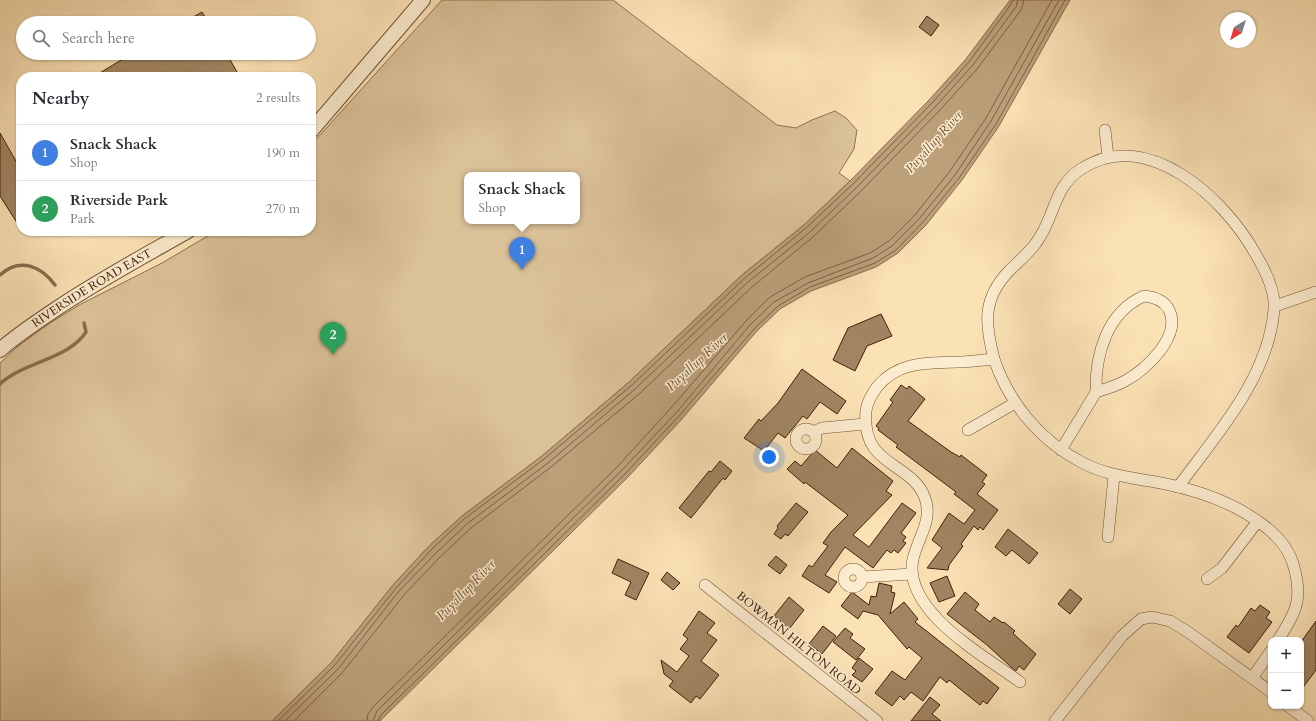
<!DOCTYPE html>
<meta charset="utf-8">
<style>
body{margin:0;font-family:Cardo,serif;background:#f2f2f3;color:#2b2b33}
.controls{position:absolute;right:12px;bottom:12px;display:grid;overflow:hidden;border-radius:8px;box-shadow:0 1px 3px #0004}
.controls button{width:36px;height:36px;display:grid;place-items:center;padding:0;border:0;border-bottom:1px solid #e1e1e2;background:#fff;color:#2b2b33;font:20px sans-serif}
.compass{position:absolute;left:1220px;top:12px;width:36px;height:36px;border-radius:50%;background:#fff;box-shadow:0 1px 3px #0004;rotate:218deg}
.you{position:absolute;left:769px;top:457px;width:14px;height:14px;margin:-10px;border:3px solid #fff;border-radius:50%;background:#1a73e8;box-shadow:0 0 0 6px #1a73e833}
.badge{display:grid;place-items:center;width:26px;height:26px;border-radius:50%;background:#0f766e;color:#fff;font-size:13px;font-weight:700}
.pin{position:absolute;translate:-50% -33px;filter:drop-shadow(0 1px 2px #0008)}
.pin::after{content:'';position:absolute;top:21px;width:14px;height:12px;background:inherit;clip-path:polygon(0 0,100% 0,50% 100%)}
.popup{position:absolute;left:464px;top:172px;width:116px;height:52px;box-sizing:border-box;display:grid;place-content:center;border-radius:8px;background:#fff;filter:drop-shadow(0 1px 3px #0005);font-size:13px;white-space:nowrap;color:#7c7c81}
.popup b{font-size:15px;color:#2b2b33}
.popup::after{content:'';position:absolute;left:50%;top:100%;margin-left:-8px;border:8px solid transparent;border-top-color:#fff}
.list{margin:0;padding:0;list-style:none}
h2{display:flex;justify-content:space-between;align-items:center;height:52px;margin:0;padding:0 16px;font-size:17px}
h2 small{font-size:13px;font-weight:400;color:#7c7c81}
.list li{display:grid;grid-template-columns:26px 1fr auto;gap:12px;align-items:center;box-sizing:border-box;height:56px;padding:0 16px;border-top:1px solid #e1e1e2}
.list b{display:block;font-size:15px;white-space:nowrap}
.list p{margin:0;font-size:13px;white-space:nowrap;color:#7c7c81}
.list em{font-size:13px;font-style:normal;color:#7c7c81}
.icon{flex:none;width:22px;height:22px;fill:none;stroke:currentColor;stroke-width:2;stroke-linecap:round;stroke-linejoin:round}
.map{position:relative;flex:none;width:1316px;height:721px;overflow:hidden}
.search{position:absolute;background:#fff;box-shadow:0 1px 3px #0004;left:16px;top:16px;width:300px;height:44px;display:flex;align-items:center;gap:10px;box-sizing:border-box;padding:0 14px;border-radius:22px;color:#7c7c81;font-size:15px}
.panel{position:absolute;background:#fff;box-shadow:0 1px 3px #0004;left:16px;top:72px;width:300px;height:164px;border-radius:16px}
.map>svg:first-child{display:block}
.green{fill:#dbc198;stroke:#8e7150;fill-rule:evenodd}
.water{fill:#bba07a;stroke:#8a6d4c}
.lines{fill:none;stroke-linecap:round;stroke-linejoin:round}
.shore{stroke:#7e6041;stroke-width:1}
.stream{stroke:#8a6d4c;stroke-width:3.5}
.building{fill:#a18562;stroke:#402108}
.minor-casing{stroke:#6f5133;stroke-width:12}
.tertiary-casing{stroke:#6f5133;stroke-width:16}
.minor{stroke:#fceccf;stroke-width:11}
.tertiary{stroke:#fceccf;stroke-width:14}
.labels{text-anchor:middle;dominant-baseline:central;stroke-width:3;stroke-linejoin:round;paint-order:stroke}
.street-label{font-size:12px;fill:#402108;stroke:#fceccf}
.water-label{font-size:13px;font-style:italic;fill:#6b4d30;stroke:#fceccf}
</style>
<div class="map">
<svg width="1316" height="721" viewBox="0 0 1316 721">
<rect width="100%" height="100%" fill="#fbe2b5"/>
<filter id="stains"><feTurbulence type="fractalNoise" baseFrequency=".005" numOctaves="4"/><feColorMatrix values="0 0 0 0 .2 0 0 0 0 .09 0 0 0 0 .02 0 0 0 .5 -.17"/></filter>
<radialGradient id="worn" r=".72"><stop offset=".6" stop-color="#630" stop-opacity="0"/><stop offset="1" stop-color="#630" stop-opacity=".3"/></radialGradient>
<!-- green -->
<path class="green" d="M442,0H613L777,125L796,128L812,120L835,111L846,118L857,130L854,149L839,173L850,181L804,225L742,275L629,382L542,456L462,516L429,546L393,585L331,663L272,721H0V363L17,347L47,325L79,305L162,263L216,231H311V145ZM467,175H577V221H467Z"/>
<!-- water -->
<path class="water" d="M1010,0H1070L999,126L962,180L926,225L898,253L876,267L811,291L780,309L756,332L682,419L628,477L380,721H272L331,663L393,585L429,546L462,516L542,456L629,382L742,275L804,225L850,181L929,100L966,59Z"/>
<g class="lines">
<!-- shore -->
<g class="shore">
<path d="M278,721L334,666L396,588L432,549L464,519L544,459L632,385L745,278L806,228L853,184L932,103L969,62L1007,10L1013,0"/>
<path d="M285,721L338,669L399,591L436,553L468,523L548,463L635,389L748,282L810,232L856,188L936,106L973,65L1016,7L1018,0"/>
<path d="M294,721L342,673L404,595L440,557L471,528L551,467L639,394L752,287L814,236L860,192L940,110L977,69L1021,10L1024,0"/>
<path d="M367,721L368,714L373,707L617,467L671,408L746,321L770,297L805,277L870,253L889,241L915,215L950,171L986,118L1052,0"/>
<path d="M373,721L377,711L621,471L676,413L750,325L774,302L808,283L873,258L892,246L919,219L955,175L991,121L1059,0"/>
<path d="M378,721L381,715L625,474L679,416L754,329L778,306L810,287L875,263L896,250L923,222L959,178L996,124L1065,0"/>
</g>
<!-- stream -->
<g class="stream">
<path d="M0,275C20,257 41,266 55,285"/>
<path d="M0,384C23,362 69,359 86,332L84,323"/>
</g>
</g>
<!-- building -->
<g class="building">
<path d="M202,12L209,23H183Z"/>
<path d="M927,16L939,25L931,36L919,27Z"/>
<path d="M133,53H226L240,77H93Z"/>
<path d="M0,133L21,170V229L0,196Z"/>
<path d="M881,314L892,336L867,346L855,371L833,360L848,328Z"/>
<path d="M802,369L846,401L837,414L820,402L807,419L803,416L785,438L778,433L764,451L744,438L759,419L761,421L778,403Z"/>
<path d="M901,385L907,389L909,386L925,399L908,421L951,452L960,457L961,455L987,475L982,482L985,484L977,494L998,510L983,530L980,527L978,530L974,526L961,544L963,546L949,565L948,570L927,568L942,548L932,540L949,513L964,524L975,510L954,494L956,492L896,447L898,445L878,430L879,428L876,426L893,402L890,400Z"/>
<path d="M852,448L893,481L886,491L892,495L853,535L869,547L902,503L916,513L901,533L906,537L903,541L906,543L898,553L894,550L891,553L887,550L873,568L845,547L825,575L837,582L829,593L802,576L809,565L812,567L828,546L823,543L831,532L848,515L805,482L804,484L787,469L795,461L801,466L815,450L837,468Z"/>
<path d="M720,461L732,471L725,480L723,478L691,518L679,508L709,471L711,472Z"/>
<path d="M796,503L808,512L788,536L785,534L781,539L774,534L778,528L777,526Z"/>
<path d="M1008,529L1038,553L1029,564L1012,550L1006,556L995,547Z"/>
<path d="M776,556L787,565L780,574L768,565Z"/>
<path d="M618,559L649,573L636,600L625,595L631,582L612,573Z"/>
<path d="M667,572L680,583L673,590L661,580Z"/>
<path d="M947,576L955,596L939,602L930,583Z"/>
<path d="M879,583L892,586L891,592L895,593L890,614L904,602L918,619L915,622L999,688L987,704L983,701L980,705L949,680L947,683L940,677L923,701L911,692L904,700L900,696L892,706L875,693L892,671L905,680L922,658L909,647L907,649L878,615L863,611L858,619L841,606L852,592L869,605L871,596L876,597Z"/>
<path d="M1070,589L1082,599L1070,614L1058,604Z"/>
<path d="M965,592L979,604L975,610L990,622L994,617L1003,623L1004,622L1015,631L1013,633L1017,637L1036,654L1024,670L1019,666L1016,671L1011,667L987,645L947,614Z"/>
<path d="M789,597L804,610L789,629L774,616Z"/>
<path d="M1260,605L1270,612L1266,618L1272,622L1249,653L1227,637L1236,625L1238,627L1251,608L1255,611Z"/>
<path d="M699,611L715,623L707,633L717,640L701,661L719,675L700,699L696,696L691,703L669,686L673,681L664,674L661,660L677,672L689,656L680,649L688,639L683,635Z"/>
<path d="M1316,621V670L1301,690V642Z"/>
<path d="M823,626L836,636L822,654L809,644Z"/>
<path d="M845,628L853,634L850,638L865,649L856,660L833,642Z"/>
<path d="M859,658L873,669L862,682L852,675L856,671L852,668Z"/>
<path d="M930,697L940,705L932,714L941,721H911Z"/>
</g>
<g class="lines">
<defs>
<g id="minor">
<path d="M1105,130L1108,157"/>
<path d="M1144,296C1155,297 1164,300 1169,310C1182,336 1146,370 1125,381C1116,386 1106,389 1096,392C1095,355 1107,312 1144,296Z"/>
<path d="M1275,306L1316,292"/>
<path d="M994,359C985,324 982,299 1009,271C1018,262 1029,253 1036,243C1055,218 1053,187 1081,169C1147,126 1224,198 1255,253C1264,268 1276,290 1274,309C1269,377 1217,434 1178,487"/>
<circle cx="806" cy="439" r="10"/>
<path d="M968,430L1015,403"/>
<path d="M813,432L822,428L865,424"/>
<path d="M1061,450L1096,392"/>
<path d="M1108,537L1114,476"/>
<circle cx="853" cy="578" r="9"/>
<path d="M862,577L912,574"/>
<path d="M1207,579L1222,568L1258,521"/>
<path d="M705,585L877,721"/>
<path d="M1253,677L1271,651"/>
<path d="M1020,682C985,656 902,611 913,559C918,537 933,521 925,498C916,473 889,468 874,448C866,437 865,424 866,411C867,402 872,394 877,387C898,361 928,363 958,362C970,362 982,360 994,359C1009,403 1040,441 1083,463C1108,476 1134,478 1161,483C1197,490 1230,501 1259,522C1275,533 1289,547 1294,567C1303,599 1296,613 1278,640"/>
<path d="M1288,706L1308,721"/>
<path d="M1055,721L1122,636L1141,619L1152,617L1170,621L1188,632L1271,692"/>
</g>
<g id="tertiary">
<path d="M311,131L423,0"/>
<path id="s1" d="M0,350C18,334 38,321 59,307C101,279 144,256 188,231"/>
</g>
</defs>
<!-- minor casing -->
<use href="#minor" class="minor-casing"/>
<!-- tertiary casing -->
<use href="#tertiary" class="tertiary-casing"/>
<!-- minor -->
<use href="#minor" class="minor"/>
<!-- tertiary -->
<use href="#tertiary" class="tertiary"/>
</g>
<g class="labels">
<!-- street labels -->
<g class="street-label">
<text stroke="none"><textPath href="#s1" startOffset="111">RIVERSIDE ROAD EAST</textPath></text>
<text transform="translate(799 643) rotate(39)">BOWMAN HILTON ROAD</text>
</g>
<!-- water labels -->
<g class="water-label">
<text transform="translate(934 142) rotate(-48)">Puyallup River</text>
<text transform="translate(697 362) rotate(-43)">Puyallup River</text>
<text transform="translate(466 590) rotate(-46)">Puyallup River</text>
</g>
</g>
<rect width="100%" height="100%" filter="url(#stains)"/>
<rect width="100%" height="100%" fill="url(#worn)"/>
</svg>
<div class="controls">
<button>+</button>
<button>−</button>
</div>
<svg class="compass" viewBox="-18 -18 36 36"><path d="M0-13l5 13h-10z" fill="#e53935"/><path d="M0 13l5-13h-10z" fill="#7c7c81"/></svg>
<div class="you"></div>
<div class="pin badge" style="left:522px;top:270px;background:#3f7fe0">1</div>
<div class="popup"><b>Snack Shack</b>Shop</div>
<div class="pin badge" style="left:333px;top:355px;background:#2e9e5b">2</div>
<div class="search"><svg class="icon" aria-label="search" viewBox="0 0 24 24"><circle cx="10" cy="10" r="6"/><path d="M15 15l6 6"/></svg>Search here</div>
<section class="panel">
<h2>Nearby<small>2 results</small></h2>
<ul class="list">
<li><span class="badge" style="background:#3f7fe0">1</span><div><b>Snack Shack</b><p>Shop</p></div><em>190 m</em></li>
<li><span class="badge" style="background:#2e9e5b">2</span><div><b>Riverside Park</b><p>Park</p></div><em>270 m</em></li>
</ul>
</section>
</div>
